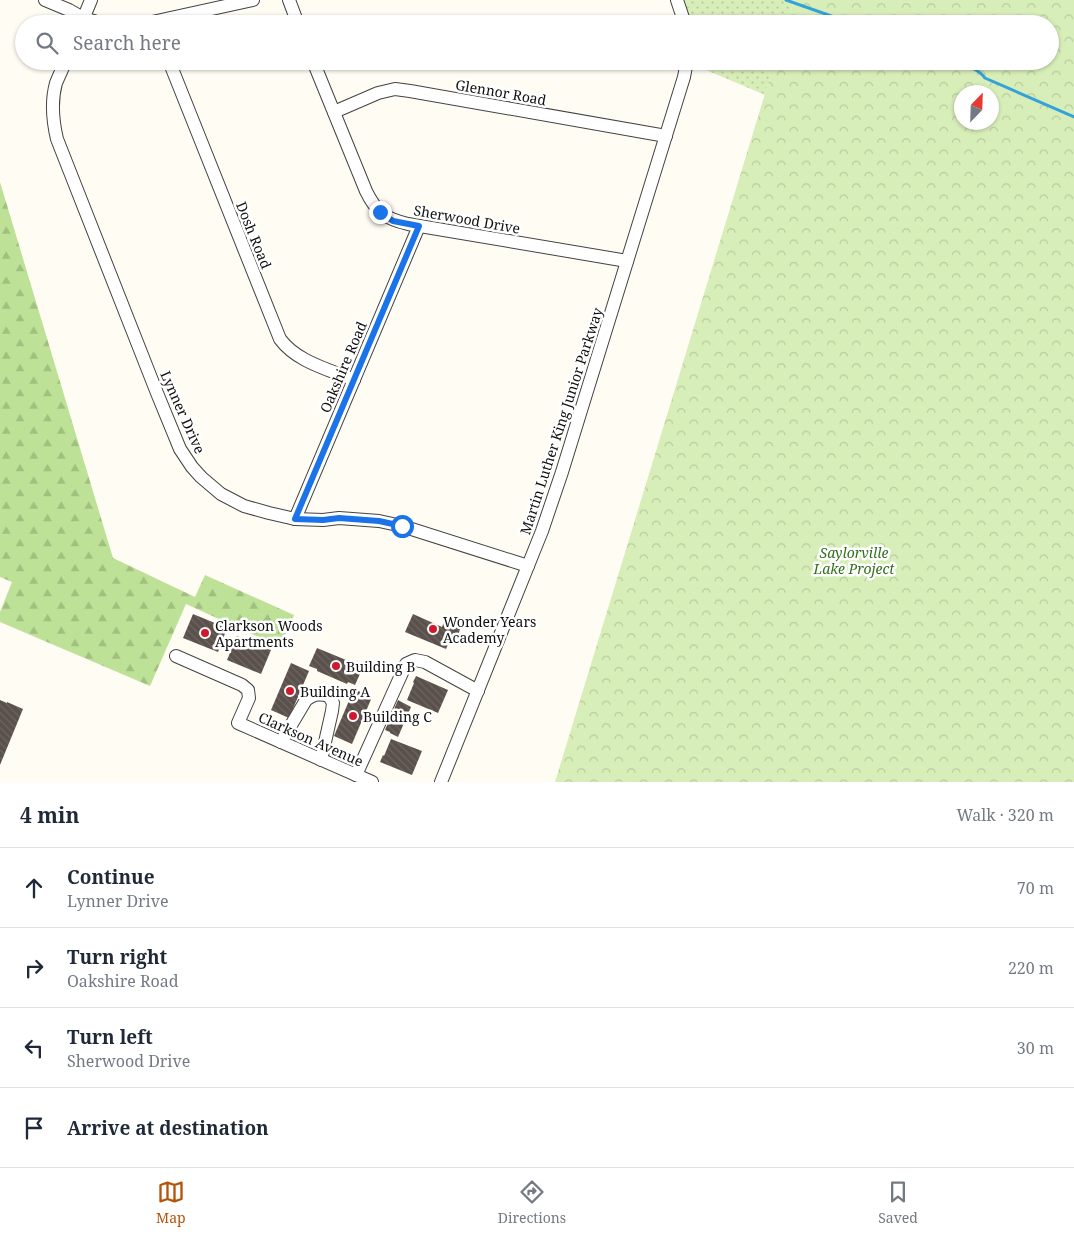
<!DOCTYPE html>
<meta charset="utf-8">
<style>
body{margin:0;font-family:"Noto Serif",serif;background:#f6f6f7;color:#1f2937}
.compass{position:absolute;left:954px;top:85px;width:45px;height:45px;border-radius:50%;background:#fff;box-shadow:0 1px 4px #0004;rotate:23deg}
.stop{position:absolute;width:15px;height:15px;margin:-11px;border:4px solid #1a73e8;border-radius:50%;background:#fff}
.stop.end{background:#1a73e8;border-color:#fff;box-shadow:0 1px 5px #0008}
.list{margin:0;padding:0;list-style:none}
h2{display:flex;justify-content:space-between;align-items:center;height:65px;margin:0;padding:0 20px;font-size:21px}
h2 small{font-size:16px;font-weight:400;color:#747a83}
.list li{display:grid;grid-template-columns:32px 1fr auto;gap:15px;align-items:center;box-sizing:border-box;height:80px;padding:0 20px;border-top:1px solid #e0e1e3}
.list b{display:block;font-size:19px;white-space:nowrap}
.list p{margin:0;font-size:16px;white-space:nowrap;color:#747a83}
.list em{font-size:16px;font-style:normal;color:#747a83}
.icon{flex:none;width:28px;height:28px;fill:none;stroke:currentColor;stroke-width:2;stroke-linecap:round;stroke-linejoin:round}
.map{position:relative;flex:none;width:1074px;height:782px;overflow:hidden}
.search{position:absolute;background:#fff;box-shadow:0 1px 4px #0004;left:15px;right:15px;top:15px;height:55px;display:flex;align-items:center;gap:12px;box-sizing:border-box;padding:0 18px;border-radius:28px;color:#747a83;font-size:19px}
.sheet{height:385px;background:#fff}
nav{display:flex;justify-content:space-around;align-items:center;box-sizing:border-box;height:70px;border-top:1px solid #e0e1e3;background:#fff;font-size:14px;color:#747a83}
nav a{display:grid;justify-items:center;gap:2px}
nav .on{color:#b45309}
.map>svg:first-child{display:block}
.grass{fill:url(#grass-dots)}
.forest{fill:url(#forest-firs)}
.park{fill:url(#park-crowns);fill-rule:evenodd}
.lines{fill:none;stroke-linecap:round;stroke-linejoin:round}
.stream{stroke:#33a2da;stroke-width:3}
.building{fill:url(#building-back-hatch)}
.minor-casing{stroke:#434343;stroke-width:14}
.minor{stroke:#fff;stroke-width:12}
.route{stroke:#1a73e8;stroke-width:6}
.poi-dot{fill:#cf1a2e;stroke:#fff;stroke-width:2}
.labels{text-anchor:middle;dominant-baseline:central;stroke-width:5;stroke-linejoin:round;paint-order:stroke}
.street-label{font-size:14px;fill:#101010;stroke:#fff}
.park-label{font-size:14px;font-style:italic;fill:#317019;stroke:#fff}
.poi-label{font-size:14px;fill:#101010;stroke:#fff;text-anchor:start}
</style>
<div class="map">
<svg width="1074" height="782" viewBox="0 0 1074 782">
<defs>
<pattern id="grass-dots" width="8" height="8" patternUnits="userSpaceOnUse" patternTransform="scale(1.25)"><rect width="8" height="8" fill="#d8eeb9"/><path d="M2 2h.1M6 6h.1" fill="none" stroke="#b8cb9e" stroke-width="1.8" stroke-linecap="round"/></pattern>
<pattern id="forest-firs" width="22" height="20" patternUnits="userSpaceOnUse" patternTransform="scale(1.25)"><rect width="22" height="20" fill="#bde196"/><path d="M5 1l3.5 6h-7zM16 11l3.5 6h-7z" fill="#a1c080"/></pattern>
<pattern id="park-crowns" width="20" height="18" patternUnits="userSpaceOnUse" patternTransform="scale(1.25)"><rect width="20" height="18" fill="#d8eeb9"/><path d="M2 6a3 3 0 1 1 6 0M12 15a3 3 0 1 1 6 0" fill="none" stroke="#b8cb9e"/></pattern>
<pattern id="building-back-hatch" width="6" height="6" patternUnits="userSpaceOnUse" patternTransform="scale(1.25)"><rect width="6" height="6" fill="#5a504c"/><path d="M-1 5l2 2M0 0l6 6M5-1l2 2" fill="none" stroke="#6d6561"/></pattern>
</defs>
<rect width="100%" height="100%" fill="#fffcf4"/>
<!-- grass -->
<g class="grass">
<path d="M677,0H794L787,24H685Z"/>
<path d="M687,61H775L765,95L687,62Z"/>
</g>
<!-- forest -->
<path class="forest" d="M0,182L113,558L195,597L205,575L294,615L280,647L186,604L150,686L0,622V612L12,582L0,577Z"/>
<!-- park -->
<path class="park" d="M794,0H1074V782H555L775,61H1050V24H787ZM962,92H992V122H962Z"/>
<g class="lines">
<!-- stream -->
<g class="stream">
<path d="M786,0L854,24"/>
<path d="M947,61C960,64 977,67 985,78L1074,117"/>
</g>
</g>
<!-- building -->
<g class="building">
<path d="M193,614L227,628L218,652L183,638Z"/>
<path d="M413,614L442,627L446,617L462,624L458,635L453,633L446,649L405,632Z"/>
<path d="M237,636L271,650L261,674L227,660Z"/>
<path d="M317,648L363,667L355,685L348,682L347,684L317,671V669L309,666Z"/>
<path d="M291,663L309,671L289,718L271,710Z"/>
<path d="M416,676L448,690L438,713L407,700L414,683L413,682Z"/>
<path d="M354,689L372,697L352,744L334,736Z"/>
<path d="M0,700L7,703V702L23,709L0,765Z"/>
<path d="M398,700L411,707L398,737L390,733V732L385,730Z"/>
<path d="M391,739L422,751L412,775L380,762L383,755L384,756Z"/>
</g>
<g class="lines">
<defs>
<g id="minor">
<path d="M45,0L69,10L83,18L104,24"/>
<path d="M289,0L298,24"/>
<path d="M677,0L685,24"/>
<path d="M81,24L91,0"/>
<path d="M143,24L253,0"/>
<path d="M66,61C62,69 59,76 56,83C51,101 53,122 57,139L157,393L180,449L192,467L201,477L221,494L244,506L269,513L295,519L323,520L339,518L379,521L402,526L528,566"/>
<path d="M169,61L280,339C297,362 328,369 354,380"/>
<path d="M313,61L366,191C376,212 386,219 408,224L627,261"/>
<path d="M334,112L378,93L395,89L410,91L666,136"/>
<path d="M295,519L419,226"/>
<path d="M176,656L242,685L248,690L249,698L238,723L372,782"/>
<path d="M281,742L306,700C314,694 319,693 329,696L333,703L332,711L321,760"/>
<path d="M356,775L406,664L415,660L425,662L478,691"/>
<path d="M441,782L542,531L562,472L684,77L687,61"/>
</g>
</defs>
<!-- minor casing -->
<use href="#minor" class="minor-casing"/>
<!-- minor -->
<use href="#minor" class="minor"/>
</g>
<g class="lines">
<!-- route -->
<path class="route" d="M380,212L393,221L419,226L295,519L323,520L339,518L379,521L402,526"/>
</g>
<!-- markers -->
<g class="poi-dot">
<circle cx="433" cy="629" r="5"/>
<circle cx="205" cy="633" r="5"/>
<circle cx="336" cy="666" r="5"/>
<circle cx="290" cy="691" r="5"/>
<circle cx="353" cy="716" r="5"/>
</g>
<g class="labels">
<!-- street labels -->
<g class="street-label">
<text transform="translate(501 92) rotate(10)">Glennor Road</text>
<text transform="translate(467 219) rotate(10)">Sherwood Drive</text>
<text transform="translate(254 235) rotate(68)">Dosh Road</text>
<text transform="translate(343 367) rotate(-67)">Oakshire Road</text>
<text transform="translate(183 412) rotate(66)">Lynner Drive</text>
<text transform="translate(561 421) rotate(-72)">Martin Luther King Junior Parkway</text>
<text transform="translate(311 739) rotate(24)">Clarkson Avenue</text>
</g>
<!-- park labels -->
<g class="park-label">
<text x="854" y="552">Saylorville<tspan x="854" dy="16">Lake Project</tspan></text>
</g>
<!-- poi labels -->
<g class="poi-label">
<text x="443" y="621">Wonder Years<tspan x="443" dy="16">Academy</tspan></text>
<text x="215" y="625">Clarkson Woods<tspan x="215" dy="16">Apartments</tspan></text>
<text x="346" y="666">Building B</text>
<text x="300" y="691">Building A</text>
<text x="363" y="716">Building C</text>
</g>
</g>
</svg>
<svg class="compass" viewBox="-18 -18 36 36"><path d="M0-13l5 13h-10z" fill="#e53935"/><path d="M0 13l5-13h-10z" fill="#747a83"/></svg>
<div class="stop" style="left:402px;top:526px"></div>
<div class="stop end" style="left:380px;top:212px"></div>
<div class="search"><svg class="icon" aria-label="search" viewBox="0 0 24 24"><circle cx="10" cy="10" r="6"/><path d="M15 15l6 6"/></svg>Search here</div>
</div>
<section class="sheet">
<h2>4 min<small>Walk · 320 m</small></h2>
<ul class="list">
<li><svg class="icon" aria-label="ahead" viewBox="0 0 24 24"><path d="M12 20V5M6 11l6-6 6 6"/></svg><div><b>Continue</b><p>Lynner Drive</p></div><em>70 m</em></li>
<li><svg class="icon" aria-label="right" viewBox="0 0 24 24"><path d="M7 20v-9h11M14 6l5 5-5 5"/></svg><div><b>Turn right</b><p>Oakshire Road</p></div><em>220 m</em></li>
<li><svg class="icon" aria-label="left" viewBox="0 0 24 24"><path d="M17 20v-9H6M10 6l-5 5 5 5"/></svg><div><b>Turn left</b><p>Sherwood Drive</p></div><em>30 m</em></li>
<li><svg class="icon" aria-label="arrive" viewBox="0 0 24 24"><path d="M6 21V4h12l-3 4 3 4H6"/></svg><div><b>Arrive at destination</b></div></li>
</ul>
</section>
<nav>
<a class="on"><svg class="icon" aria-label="map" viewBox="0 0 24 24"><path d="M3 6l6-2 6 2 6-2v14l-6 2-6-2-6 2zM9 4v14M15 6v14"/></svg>Map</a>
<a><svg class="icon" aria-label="directions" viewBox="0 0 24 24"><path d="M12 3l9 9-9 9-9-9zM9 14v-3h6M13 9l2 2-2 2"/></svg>Directions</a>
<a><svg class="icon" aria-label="saved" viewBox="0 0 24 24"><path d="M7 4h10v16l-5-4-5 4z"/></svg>Saved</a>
</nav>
